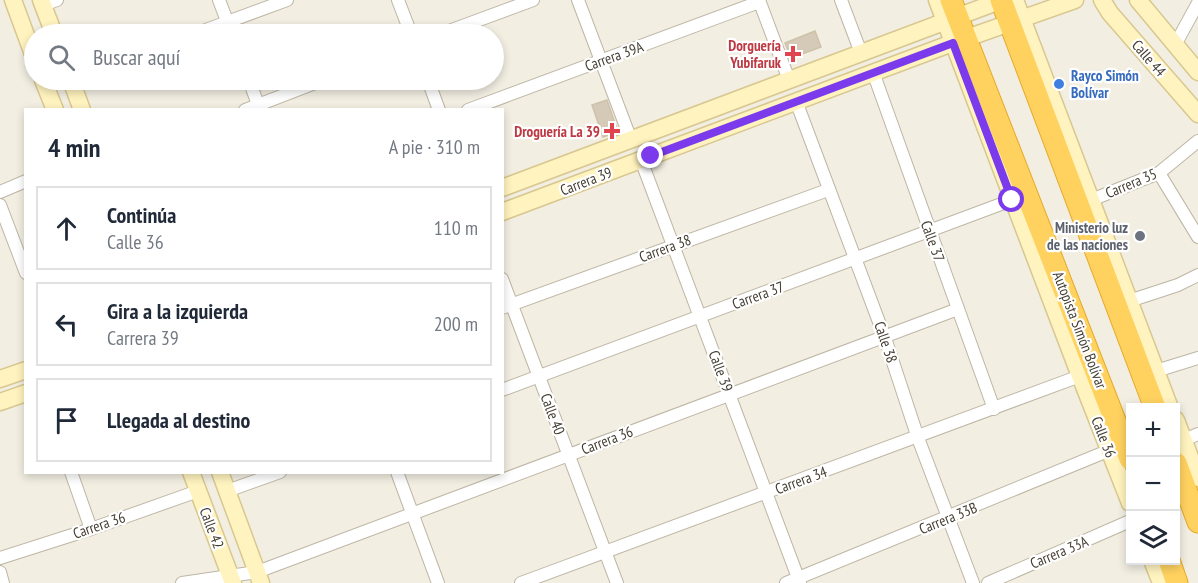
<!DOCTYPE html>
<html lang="es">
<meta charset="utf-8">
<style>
body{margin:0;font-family:"PT Sans Narrow",sans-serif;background:#f2f2f3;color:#1f2937}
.controls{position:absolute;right:18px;bottom:18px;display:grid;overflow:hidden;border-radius:0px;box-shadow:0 3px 9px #0003}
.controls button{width:54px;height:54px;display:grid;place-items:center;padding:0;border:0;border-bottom:2px solid #e0e1e3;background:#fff;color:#1f2937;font:30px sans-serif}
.stop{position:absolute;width:18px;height:18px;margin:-14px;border:4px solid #7c3aed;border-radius:50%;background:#fff}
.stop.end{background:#7c3aed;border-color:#fff;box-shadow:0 2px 6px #0008}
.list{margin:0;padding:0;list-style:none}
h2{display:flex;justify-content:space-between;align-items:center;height:78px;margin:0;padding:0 24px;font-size:26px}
h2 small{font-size:20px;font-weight:400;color:#747a83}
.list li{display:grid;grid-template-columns:39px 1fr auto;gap:18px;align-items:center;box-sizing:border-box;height:84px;margin:0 12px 12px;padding:0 12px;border:2px solid #e0e1e3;border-radius:0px}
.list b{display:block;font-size:22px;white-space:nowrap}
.list p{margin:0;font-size:20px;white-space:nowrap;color:#747a83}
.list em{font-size:20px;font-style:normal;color:#747a83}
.icon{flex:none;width:33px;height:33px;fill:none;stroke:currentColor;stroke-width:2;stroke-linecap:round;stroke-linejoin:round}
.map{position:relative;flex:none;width:1198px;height:583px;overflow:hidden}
.search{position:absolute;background:#fff;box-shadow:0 3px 9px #0003;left:24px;top:24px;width:480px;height:66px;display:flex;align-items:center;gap:15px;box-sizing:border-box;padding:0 21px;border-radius:33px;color:#747a83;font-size:22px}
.panel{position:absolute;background:#fff;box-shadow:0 3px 9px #0003;left:24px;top:108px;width:480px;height:366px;border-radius:0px}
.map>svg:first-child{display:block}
.building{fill:#d4cab7;stroke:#cfc2aa;stroke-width:1.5}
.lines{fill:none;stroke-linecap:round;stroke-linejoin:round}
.street-casing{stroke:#beb6a4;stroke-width:14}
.secondary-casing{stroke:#d8c890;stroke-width:19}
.highway-casing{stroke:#e5a929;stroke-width:23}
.street{stroke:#fff;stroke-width:12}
.secondary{stroke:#fff3bf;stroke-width:16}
.highway{stroke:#ffd260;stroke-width:21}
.route{stroke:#7c3aed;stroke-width:8}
.health-dot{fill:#e0444e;stroke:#fff;stroke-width:2}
.shop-dot{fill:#3f7fe0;stroke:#fff;stroke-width:2}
.worship-dot{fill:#6b7280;stroke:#fff;stroke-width:2}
.labels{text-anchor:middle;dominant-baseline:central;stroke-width:4.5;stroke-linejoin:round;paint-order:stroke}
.health-label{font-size:15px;font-weight:bold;fill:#be3a42;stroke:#fff;text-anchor:end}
.street-label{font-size:15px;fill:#443e32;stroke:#fff}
.shop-label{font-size:15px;font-weight:bold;fill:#366cbe;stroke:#fff;text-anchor:start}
.worship-label{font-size:15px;font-weight:bold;fill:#5b616d;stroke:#fff;text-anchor:end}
</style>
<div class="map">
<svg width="1198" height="583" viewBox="0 0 1198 583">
<rect width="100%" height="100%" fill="#f2eee2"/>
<!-- building -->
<g class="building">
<path d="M815,31L821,47L791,58L785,43Z"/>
<path d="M607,100L618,132L603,137L592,105Z"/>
</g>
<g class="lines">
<defs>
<g id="street">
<path d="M219,0L232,34"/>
<path d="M398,0L411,34"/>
<path d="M578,0L631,140"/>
<path d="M759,0L789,80"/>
<path d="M841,0L861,53"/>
<path d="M43,5L57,0"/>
<path d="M195,34L287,0"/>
<path d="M441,34L533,0"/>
<path d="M1175,45L1198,3"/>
<path d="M873,72L994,409"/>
<path d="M249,80L260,110"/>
<path d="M428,80L439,110"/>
<path d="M796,101L885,338L918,438L973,583"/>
<path d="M245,110L323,80"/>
<path d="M468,110L759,2"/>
<path d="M641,160L800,583"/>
<path d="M1159,173L1198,237"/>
<path d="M0,192L26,181"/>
<path d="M1091,200L1159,173L1198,141"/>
<path d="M0,205L26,273"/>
<path d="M502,279L617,583"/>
<path d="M1129,301L1178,285L1198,275"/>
<path d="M502,308L828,190"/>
<path d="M1156,371L1198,358"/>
<path d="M502,390L1012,200"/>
<path d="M1184,440L1198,434"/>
<path d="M71,472L91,529"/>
<path d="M397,472L438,583"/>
<path d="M227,491L280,472"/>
<path d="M0,558L91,529L198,491"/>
<path d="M0,572L3,583"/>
<path d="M182,583L257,572L958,309"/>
<path d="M521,583L1080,376"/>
<path d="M786,583L1110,450"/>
<path d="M988,583L1130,521"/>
</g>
<g id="secondary">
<path d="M13,0L34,57"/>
<path d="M41,0L54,34"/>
<path d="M937,0L1080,376L1130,503"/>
<path d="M1015,0L1170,408"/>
<path d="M1102,0L1110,13L1198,114"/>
<path d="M1138,0L1198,72"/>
<path d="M43,80L55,110"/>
<path d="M71,80L82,110"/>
<path d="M502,188L1002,0"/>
<path d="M502,212L947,45L1075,0"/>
<path d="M0,379L26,370"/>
<path d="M0,402L26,393"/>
<path d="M1176,420L1198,478"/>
<path d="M191,472L233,583"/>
<path d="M220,472L261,583"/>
<path d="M1152,560L1161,583"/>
</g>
<g id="highway">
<path d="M951,0L1130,459"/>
<path d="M1001,0L1155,408"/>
<path d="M1176,463L1198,522"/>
<path d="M1169,560L1177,583"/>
</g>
</defs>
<!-- street casing -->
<use href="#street" class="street-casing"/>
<!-- secondary casing -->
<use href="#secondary" class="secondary-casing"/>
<!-- highway casing -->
<use href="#highway" class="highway-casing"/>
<!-- street -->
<use href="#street" class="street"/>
<!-- secondary -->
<use href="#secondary" class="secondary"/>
<!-- highway -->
<use href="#highway" class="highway"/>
</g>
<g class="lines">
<!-- route -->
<path class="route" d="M651,156L953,43L1012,200"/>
</g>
<!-- markers -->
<g class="health-dot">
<path d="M790 45h6v6h6v6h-6v6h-6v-6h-6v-6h6z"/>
<path d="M609 122h6v6h6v6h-6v6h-6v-6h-6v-6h6z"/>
</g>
<circle class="shop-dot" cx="1059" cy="84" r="6"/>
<circle class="worship-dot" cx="1140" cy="236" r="6"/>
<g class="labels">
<!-- health labels -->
<g class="health-label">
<text x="781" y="45">Dorguería<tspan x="781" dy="17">Yubifaruk</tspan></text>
<text x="600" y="131">Droguería La 39</text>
</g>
<!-- street labels -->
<g class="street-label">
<text transform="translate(614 56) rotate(-20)">Carrera 39A</text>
<text transform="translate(1149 58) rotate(49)">Calle 44</text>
<text transform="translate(586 181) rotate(-21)">Carrera 39</text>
<text transform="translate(1131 183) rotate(-23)">Carrera 35</text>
<text transform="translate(933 241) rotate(70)">Calle 37</text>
<text transform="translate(665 248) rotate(-20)">Carrera 38</text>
<text transform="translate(758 295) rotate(-20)">Carrera 37</text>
<text transform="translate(1080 330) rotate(69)">Autopista Simón Bolívar</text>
<text transform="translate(886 342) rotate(71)">Calle 38</text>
<text transform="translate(721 371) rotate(69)">Calle 39</text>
<text transform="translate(553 414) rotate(69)">Calle 40</text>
<text transform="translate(1104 437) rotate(68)">Calle 36</text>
<text transform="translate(607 440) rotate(-21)">Carrera 36</text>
<text transform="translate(801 480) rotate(-20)">Carrera 34</text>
<text transform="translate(948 518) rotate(-22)">Carrera 33B</text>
<text transform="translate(99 525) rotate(-19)">Carrera 36</text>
<text transform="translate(212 528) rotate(69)">Calle 42</text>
<text transform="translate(1059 552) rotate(-23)">Carrera 33A</text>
</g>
<!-- shop labels -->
<g class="shop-label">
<text x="1071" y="75">Rayco Simón<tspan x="1071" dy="17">Bolívar</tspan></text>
</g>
<!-- worship labels -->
<g class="worship-label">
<text x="1128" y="227">Ministerio luz<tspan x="1128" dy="17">de las naciones</tspan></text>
</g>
</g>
</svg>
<div class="controls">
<button>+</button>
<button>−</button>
<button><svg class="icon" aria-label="layers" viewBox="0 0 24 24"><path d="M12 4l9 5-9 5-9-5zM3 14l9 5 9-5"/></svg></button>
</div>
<div class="stop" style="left:1012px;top:200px"></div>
<div class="stop end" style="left:651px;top:156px"></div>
<div class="search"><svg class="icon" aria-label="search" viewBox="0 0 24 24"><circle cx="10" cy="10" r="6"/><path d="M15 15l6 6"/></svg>Buscar aquí</div>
<section class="panel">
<h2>4 min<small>A pie · 310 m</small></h2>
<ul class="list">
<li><svg class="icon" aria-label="ahead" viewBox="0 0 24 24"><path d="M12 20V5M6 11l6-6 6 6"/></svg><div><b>Continúa</b><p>Calle 36</p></div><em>110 m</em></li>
<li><svg class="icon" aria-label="left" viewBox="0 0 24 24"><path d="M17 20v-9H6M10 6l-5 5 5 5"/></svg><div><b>Gira a la izquierda</b><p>Carrera 39</p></div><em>200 m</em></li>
<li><svg class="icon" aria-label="arrive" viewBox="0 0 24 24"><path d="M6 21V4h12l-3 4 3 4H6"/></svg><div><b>Llegada al destino</b></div></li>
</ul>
</section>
</div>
